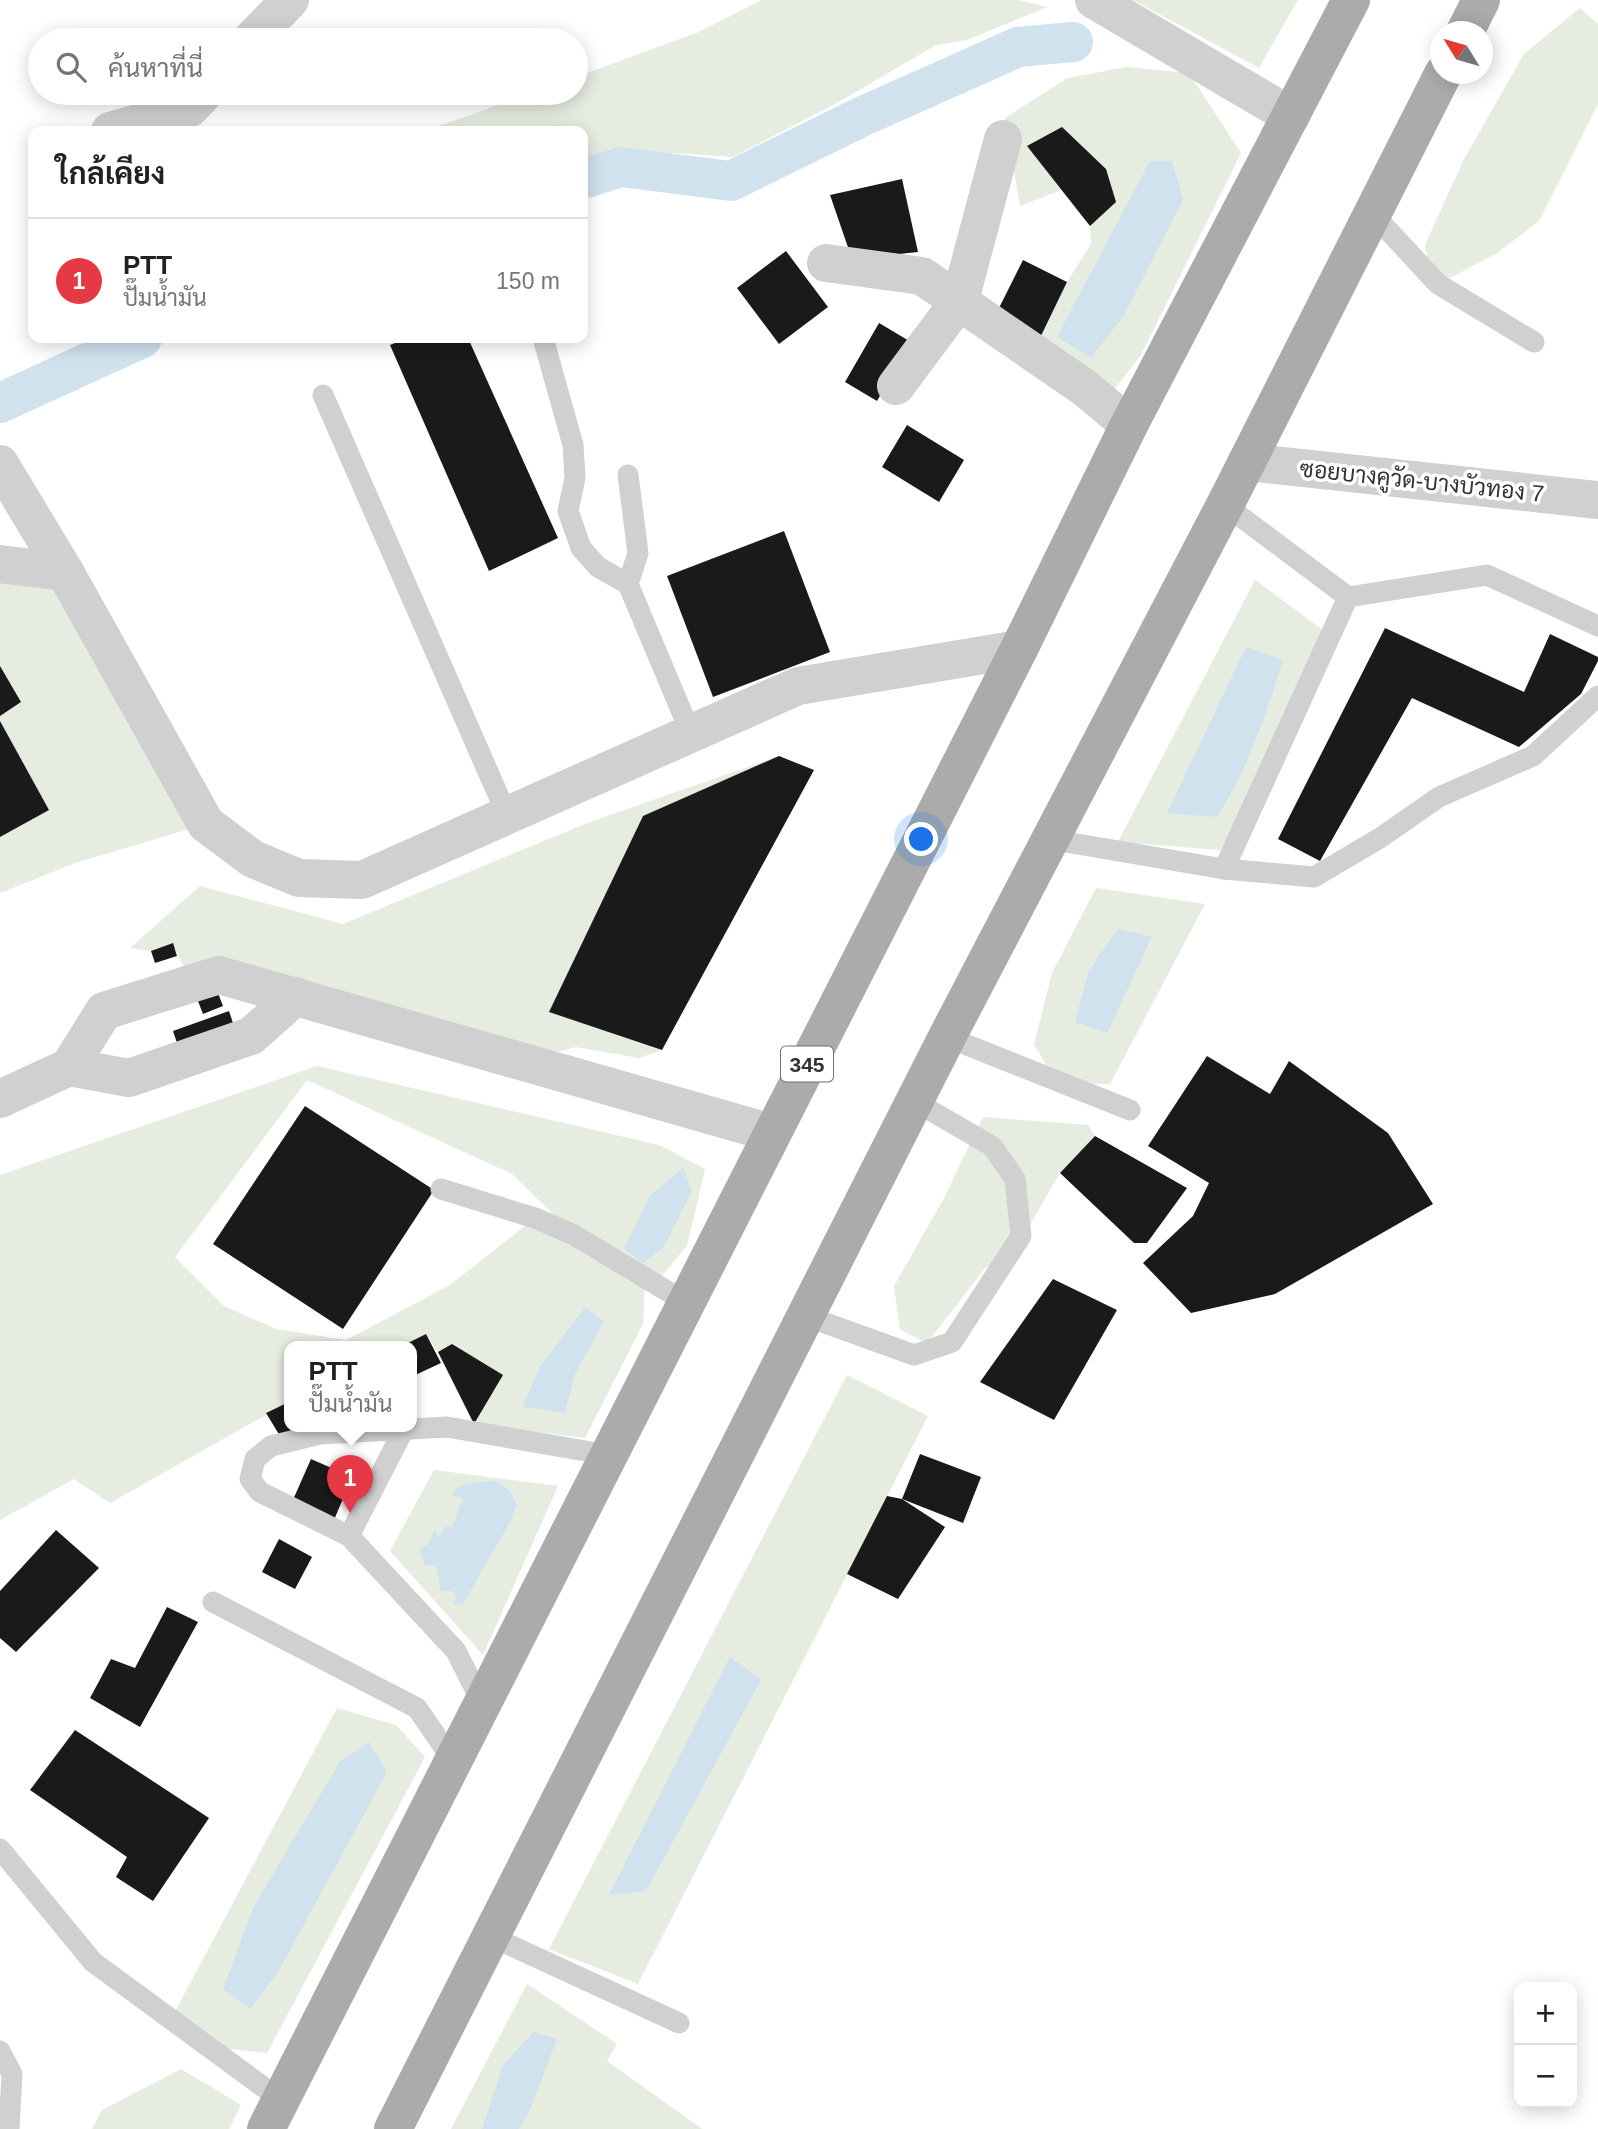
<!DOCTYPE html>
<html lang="th">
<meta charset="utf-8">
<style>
body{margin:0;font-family:Arial,Sarabun,sans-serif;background:#f2f2f2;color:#202124}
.controls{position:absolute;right:21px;bottom:21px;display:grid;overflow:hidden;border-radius:14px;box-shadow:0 4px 18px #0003}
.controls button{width:63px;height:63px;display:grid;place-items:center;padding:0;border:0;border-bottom:2px solid #e0e0e0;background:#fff;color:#202124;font:35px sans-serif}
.compass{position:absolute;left:1430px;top:21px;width:63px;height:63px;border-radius:50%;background:#fff;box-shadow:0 4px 18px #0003;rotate:307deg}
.you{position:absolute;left:922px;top:840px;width:24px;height:24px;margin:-18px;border:5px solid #fff;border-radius:50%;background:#1a73e8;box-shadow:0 0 0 10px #1a73e833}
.badge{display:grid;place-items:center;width:46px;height:46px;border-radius:50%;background:#e63946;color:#fff;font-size:23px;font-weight:700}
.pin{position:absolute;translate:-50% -58px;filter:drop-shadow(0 2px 4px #0008)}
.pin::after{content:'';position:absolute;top:37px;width:24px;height:21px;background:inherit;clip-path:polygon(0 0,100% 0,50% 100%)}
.popup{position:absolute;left:284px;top:1341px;width:133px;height:91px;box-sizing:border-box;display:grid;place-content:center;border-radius:14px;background:#fff;filter:drop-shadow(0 2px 5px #0005);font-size:23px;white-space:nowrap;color:#757577}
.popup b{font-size:26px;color:#202124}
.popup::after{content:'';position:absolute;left:50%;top:100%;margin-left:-14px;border:14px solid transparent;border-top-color:#fff}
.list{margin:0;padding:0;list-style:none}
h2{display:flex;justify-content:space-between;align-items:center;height:91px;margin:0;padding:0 28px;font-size:30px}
h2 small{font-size:23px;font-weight:400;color:#757577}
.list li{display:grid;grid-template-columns:46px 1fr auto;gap:21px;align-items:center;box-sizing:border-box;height:126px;padding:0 28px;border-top:2px solid #e0e0e0}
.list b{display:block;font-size:26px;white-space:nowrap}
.list p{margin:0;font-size:23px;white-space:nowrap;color:#757577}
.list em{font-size:23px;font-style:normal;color:#757577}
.icon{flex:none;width:38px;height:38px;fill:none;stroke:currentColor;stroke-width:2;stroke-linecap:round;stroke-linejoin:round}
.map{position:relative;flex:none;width:1598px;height:2129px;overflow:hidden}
.search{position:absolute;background:#fff;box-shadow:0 4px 18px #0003;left:28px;top:28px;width:560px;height:77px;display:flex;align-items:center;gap:18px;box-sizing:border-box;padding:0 24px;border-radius:38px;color:#757577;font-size:26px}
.panel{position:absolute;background:#fff;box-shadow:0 4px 18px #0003;left:28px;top:126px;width:560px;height:217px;border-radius:14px}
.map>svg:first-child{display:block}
.green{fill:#e6ecdf;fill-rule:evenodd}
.water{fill:#cfe2ee}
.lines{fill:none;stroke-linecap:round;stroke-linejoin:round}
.canal{stroke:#cfe2ee;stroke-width:40}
.building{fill:#1a1a1a}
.lane{stroke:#d0d0d0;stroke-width:21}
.street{stroke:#d0d0d0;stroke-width:38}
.primary{stroke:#ababab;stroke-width:38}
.labels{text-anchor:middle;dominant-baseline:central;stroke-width:7;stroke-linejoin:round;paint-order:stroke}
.shield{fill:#fff;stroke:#707070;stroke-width:2}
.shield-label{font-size:21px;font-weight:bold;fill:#333}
.street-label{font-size:23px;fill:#333;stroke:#fff}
</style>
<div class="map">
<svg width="1598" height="2129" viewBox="0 0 1598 2129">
<rect width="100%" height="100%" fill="#fff"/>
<!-- green -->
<g class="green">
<path d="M762,0H1018L1047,7L967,40L936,45L837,103L733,157L625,150L583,159V131H425L532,93H576V77L699,32Z"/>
<path d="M1133,0H1298L1259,68Z"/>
<path d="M1580,8L1598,24V104L1539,221L1497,253L1450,278L1430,270L1425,245L1463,161L1524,54Z"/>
<path d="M1127,67L1189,73L1241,153L1141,355L1105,401L1038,342L1067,282L1091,244L1090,226L1061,190L1020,206L1005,118L1068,78Z"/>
<path d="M0,564L65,572L206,824L75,863L0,893Z"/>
<path d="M1255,580L1336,640L1232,851L1118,842Z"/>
<path d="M779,756L643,816L550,1012L662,1050L639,1058L576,1047L543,1056L189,977L172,943L151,951L130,948L200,886L343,924L590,822Z"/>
<path d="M1096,888L1205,904L1110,1084L1057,1083L1034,1044L1052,973Z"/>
<path d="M317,1066L659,1145L705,1169L687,1246L654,1285L645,1281L643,1324L585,1438L474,1424L502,1375L438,1352L426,1335L400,1347H289V1402L110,1503L74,1479L0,1520V1175ZM307,1080L512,1174L573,1234L535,1218L450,1285L346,1340L276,1329L224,1306L175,1257Z"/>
<path d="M983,1117L1088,1125L1095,1136L1060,1173L1012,1256L985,1268L927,1343L900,1330L894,1286L944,1198Z"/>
<path d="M847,1375L928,1416L638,1984L549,1949Z"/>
<path d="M434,1470L558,1486L483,1655L390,1551Z"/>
<path d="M337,1708L396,1725L425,1757L267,2053L203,2046L171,2019Z"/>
<path d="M527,1984L617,2044L607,2061L702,2129H451Z"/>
<path d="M181,2069L241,2105L229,2129H92L102,2110Z"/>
</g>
<!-- water -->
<g class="water">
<path d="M1150,161H1172L1183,200L1124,315L1091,358L1057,337Z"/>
<path d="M1246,647L1283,660C1266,715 1248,768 1217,817L1167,813Z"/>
<path d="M1118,929L1152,937L1107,1033L1075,1022L1089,970Z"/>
<path d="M683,1168L692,1191L663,1248L643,1263L624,1249L650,1196Z"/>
<path d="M586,1307L604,1322L575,1374L565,1413L523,1407L540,1366Z"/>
<path d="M494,1481L509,1490L517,1504L510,1522L463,1604L452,1605L457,1597L453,1591H441L436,1565H424L420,1549L429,1543L434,1530L440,1538L444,1527H452L463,1498L452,1495C461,1479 478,1483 494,1481Z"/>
<path d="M730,1657L761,1680L646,1891L609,1895Z"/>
<path d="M369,1742L387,1772L277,1974L250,2009L223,1989L254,1906L340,1762Z"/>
<path d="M534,2032L557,2039L529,2112L519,2129H482L503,2065Z"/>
</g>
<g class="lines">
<!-- canal -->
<g class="canal">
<path d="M583,179L621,167L731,181L861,117L1018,47L1073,42"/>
<path d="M0,403L142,338"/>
</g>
</g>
<!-- building -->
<g class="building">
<path d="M1062,127L1106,169L1116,202L1090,226L1027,146Z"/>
<path d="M902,179L918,252L852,259L830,195Z"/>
<path d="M786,251L828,307L779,344L737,288Z"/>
<path d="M1023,260L1067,282L1038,342L993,320Z"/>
<path d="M879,323L911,342L877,401L845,382Z"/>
<path d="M408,338H468L558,538L489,571L390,345Z"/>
<path d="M907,425L964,460L939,502L882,467Z"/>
<path d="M784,531L830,652L713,697L667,576Z"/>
<path d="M1385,628L1524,692L1550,634L1598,657V661L1581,694L1519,747L1412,698L1320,861L1278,839Z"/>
<path d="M0,666L21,702L0,716Z"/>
<path d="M0,721L49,810L0,837Z"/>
<path d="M779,756L814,770L662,1050L549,1012L643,816Z"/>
<path d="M173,943L177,956L155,963L151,951Z"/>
<path d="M216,988L223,1006L203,1014L196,996Z"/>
<path d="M229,1011L236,1032L180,1052L173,1031Z"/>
<path d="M1207,1056L1270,1094L1289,1061L1388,1133L1433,1204L1275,1294L1191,1313L1143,1263L1193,1216L1209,1183L1148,1146Z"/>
<path d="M305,1106L434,1190L343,1329L213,1244Z"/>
<path d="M1095,1136L1187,1188L1147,1243H1134L1060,1173Z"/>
<path d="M1053,1279L1117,1310L1054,1420L980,1382Z"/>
<path d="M426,1334L441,1363L411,1377V1347H400Z"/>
<path d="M452,1344L503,1375L474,1424L438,1352Z"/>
<path d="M289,1402V1427H298L280,1436L266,1413Z"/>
<path d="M920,1454L981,1477L963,1523L902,1499Z"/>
<path d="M311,1459L352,1477L334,1520L292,1502Z"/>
<path d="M887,1496L902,1499L945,1527L898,1599L847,1574Z"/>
<path d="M56,1530L99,1568L16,1652L0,1638V1591Z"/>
<path d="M279,1539L312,1557L295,1589L262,1572Z"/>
<path d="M167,1607L198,1622L140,1727L90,1698L111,1659L135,1668Z"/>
<path d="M75,1730L209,1818L153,1901L116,1877L127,1857L30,1790Z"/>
</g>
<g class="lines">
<!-- lane -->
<g class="lane">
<path d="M1372,213L1438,284L1534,342"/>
<path d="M543,338L573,445L575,478L568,511L581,548L598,567L628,584L691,734"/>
<path d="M323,395L507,815"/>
<path d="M628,475L638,553L628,584"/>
<path d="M1348,597L1487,575L1598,626"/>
<path d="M1048,839L1224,869L1348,597L1225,505"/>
<path d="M1224,869L1314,877L1380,838L1439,797L1533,756L1598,696"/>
<path d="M947,1037L1130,1110"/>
<path d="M441,1189L535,1218L574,1235L687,1303"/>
<path d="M806,1316L914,1355L952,1342L1021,1236L1015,1179L992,1146L914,1101"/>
<path d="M349,1536L404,1429"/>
<path d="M213,1602L417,1708L452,1759"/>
<path d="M482,1703L456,1651L349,1536L260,1492L250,1479L255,1459L271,1446L320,1434L447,1427L609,1455"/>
<path d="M0,1849L93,1962L281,2100"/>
<path d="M490,1936L679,2023"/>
<path d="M0,2051L12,2074L9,2129"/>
</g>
<!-- street -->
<g class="street">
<path d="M1094,0L1291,116"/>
<path d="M251,40L290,0"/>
<path d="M110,131L190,108L204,93"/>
<path d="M826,263L922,276L1085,388L1129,425"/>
<path d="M896,386L960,300L1003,139"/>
<path d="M1247,462L1598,500"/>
<path d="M0,464L65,572L206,824L253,859L299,878L362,880L798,686L1019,649"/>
<path d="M0,564L65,572"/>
<path d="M69,1067L129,1078L251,1036L296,996"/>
<path d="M0,1099L69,1067L104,1011L219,975L772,1133"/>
</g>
<!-- primary -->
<g class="primary">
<path d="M1465,32L1481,0"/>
<path d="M266,2129L1019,649L1129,425L1351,0"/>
<path d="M393,2129L947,1037L1225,505L1443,74"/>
</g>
</g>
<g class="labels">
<!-- shield labels -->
<rect class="shield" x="781" y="1046.5" width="52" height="35" rx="5"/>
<g class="shield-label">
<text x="807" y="1064">345</text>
</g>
<!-- street labels -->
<g class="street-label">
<text transform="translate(1422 481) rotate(6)">ซอยบางคูวัด-บางบัวทอง 7</text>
</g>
</g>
</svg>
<div class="controls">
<button>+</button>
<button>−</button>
</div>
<svg class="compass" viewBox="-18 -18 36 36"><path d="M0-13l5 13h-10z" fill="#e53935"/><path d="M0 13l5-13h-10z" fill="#757577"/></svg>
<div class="you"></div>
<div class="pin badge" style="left:350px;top:1513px">1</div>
<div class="popup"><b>PTT</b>ปั๊มน้ำมัน</div>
<div class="search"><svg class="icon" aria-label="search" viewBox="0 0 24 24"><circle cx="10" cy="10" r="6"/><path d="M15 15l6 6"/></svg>ค้นหาที่นี่</div>
<section class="panel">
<h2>ใกล้เคียง<small></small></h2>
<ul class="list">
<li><span class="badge">1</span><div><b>PTT</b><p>ปั๊มน้ำมัน</p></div><em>150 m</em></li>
</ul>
</section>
</div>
